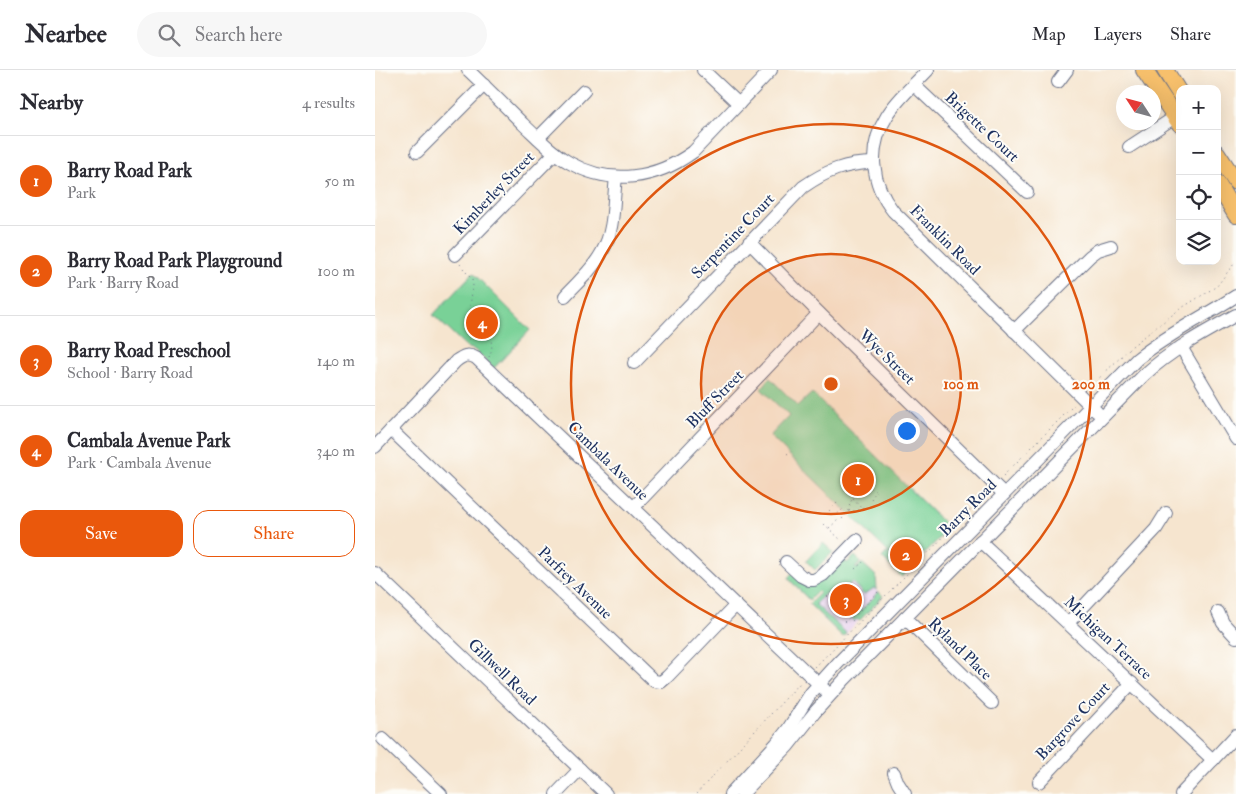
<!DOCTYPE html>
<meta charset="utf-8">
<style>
body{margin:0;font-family:"IM FELL Double Pica",serif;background:#f7f7f7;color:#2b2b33}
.controls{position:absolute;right:15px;top:15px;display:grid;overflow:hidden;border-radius:10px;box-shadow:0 5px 20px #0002}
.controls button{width:45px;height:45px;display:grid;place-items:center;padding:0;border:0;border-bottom:1px solid #e1e1e2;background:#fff;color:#2b2b33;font:25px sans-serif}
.compass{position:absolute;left:741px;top:15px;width:45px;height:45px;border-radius:50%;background:#fff;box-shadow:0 5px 20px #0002;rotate:306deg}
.you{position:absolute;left:531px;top:360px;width:18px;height:18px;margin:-12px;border:4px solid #fff;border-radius:50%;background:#1a73e8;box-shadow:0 0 0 8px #1a73e833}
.badge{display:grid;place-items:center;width:32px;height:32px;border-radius:50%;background:#ea580c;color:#fff;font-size:16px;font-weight:700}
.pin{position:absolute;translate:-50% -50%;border:2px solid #fff;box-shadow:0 1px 5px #0006}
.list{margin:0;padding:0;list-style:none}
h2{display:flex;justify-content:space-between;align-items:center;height:65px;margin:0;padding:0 20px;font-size:21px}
h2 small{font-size:16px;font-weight:400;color:#7c7c81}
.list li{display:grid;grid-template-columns:32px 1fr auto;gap:15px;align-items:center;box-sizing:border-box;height:90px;padding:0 20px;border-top:1px solid #e1e1e2}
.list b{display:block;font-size:19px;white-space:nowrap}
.list p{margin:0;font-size:16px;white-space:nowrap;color:#7c7c81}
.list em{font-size:16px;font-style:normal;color:#7c7c81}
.actions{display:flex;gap:10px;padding:15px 20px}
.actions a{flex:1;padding:11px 0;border:1px solid #ea580c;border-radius:15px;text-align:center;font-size:18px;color:#ea580c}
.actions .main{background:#ea580c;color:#fff}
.icon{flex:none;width:28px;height:28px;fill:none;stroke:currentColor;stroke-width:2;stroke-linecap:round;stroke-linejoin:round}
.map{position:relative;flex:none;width:861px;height:724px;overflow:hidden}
header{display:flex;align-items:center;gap:30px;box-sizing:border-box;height:70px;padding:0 25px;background:#fff;border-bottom:1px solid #e1e1e2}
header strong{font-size:24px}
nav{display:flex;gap:28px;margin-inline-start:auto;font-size:18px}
.search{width:350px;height:45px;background:#f7f7f7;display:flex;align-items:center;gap:12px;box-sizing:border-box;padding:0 18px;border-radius:28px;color:#7c7c81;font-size:19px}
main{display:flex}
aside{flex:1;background:#fff}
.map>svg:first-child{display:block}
.built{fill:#e8d2ee}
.green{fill:#79d197;stroke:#4a807a}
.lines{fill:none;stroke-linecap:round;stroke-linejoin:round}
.minor-casing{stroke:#686f86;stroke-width:14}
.major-casing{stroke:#686f86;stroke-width:18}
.path{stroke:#686f86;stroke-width:1;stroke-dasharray:1 4;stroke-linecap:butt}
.minor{stroke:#fff;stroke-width:12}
.major{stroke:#f7c06c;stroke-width:16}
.ring{fill:none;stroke:#de5710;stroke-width:2.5}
.labels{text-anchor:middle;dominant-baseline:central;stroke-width:4;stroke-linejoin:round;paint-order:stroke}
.street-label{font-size:16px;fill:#1b2f5e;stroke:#fdfcf7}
.centre{fill:#de5710;stroke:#fdfcf7;stroke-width:2.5}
.ring-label{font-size:15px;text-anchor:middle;font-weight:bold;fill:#de5710;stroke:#fdfcf7;stroke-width:4;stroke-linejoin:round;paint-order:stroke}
</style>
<header>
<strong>Nearbee</strong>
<div class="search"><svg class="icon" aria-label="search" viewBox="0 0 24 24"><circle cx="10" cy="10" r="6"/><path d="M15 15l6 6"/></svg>Search here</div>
<nav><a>Map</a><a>Layers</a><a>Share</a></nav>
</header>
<main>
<aside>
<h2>Nearby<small>4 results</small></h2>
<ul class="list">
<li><span class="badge">1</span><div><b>Barry Road Park</b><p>Park</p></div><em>50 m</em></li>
<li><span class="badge">2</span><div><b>Barry Road Park Playground</b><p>Park · Barry Road</p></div><em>100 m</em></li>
<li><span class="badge">3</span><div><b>Barry Road Preschool</b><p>School · Barry Road</p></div><em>140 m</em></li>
<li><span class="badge">4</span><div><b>Cambala Avenue Park</b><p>Park · Cambala Avenue</p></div><em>340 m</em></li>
</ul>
<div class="actions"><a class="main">Save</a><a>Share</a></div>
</aside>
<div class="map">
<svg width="861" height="724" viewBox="0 0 861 724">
<rect width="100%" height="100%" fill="#fdfcf7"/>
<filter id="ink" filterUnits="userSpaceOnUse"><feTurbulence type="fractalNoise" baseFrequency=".02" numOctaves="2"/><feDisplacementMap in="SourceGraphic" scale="10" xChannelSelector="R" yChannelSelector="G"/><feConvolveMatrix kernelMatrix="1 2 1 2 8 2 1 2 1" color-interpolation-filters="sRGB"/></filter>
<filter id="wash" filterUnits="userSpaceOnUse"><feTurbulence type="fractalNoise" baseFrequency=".0096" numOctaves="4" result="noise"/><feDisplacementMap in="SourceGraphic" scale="20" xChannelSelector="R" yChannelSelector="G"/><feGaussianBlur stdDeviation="1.12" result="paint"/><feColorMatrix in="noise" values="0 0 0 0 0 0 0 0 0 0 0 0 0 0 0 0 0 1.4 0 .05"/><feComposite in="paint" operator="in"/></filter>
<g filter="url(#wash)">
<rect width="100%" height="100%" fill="#f6e5cf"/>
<!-- built -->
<path class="built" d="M475,493L508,526L468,567L434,534Z"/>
<!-- green -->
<g class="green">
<path d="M98,203L155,260L119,298L100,280L92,277L58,245Z"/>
<path d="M395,308L423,336L437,323L574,458L527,507L507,488L511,483L515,484L395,366L414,346L386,319Z"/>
<path d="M448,473L458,482L440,500L431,491Z"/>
<path d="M480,486L486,492L480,498L481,499L487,493L501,506L502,520L499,518L489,525L477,512L459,529L452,522L440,534L471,563L468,567L434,534L445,523L443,521L434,530L413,508L417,503L427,512L468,490L472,493Z"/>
<path d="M504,522L508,526L484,551L482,549L480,551L476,548L481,545Z"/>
</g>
</g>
<g filter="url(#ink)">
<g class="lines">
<defs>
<g id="minor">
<path d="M93,0C112,18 130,36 148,54C163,68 177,83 195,93C236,116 281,109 318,82L396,0"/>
<path d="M328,0L364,34"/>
<path d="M553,0C539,15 522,29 512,46C492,78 496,113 518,141L722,342"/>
<path d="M683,12L692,0"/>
<path d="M539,15L652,122"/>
<path d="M163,68L209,21"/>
<path d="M754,77L800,47"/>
<path d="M42,82L109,15"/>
<path d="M374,172L444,243L629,424"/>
<path d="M80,185L180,83"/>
<path d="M190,226C203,212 218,199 227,182C240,160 238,131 241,107"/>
<path d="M639,261L715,186L723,180L736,176"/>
<path d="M806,277L861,369"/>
<path d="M259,293L428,117C451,101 471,93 499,93"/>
<path d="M16,360L279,611L286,612L292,607L361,535"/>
<path d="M0,377L81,291C88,286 93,283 101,288L450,620"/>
<path d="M259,437L444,243"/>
<path d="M605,471L838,690"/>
<path d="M411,492L426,506L434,510H439L448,505L482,470"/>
<path d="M0,503L231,724"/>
<path d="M843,542L848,553L861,567"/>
<path d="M530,548L617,633"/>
<path d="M693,553L781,459L791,443"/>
<path d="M8,669L66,724"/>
<path d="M519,703L523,713L530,724"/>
<path d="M664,712L757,613"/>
<path d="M181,724L205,699"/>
<path d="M355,724L401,674L413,659L436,623L463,593L762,289C793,264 828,247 861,226"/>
<path d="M367,724L413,676L440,642L470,609L768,306C795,281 828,263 861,245"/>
<path d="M806,724L861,665"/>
</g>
<g id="major">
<path d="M769,0L805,54"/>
<path d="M790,0L805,24"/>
<path d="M842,83L861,112"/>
<path d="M842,113L861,145"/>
</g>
</defs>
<!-- minor casing -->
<use href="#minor" class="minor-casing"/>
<!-- major casing -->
<use href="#major" class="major-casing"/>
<!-- path -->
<g class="path">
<path d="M85,194L97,210L98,215L95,237L98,248L97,262L116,270L117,279L114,287"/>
<path d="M94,270L97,262"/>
<path d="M714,318L757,276L805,239L842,216L858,195L861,196"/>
<path d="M412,384L415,382"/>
<path d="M628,406L699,335"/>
<path d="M481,416L483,420"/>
<path d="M485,419L486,420L492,414L501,422L496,428L499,432"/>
<path d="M478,429L487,439"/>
<path d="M454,441L462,433"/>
<path d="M474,441L475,433L479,426"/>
<path d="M459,447L468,439"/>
<path d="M467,449L474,441H482L490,436"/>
<path d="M449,454L467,471"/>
<path d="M454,458L463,450"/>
<path d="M480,499L488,492"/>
<path d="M452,526L481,554"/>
<path d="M469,552L476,546L482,544L504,521"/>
<path d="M440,597L613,422"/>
<path d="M321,724L426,612"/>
</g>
<!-- minor -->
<use href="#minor" class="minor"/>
<!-- major -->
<use href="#major" class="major"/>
</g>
</g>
<!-- distance rings -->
<circle cx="456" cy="314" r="130" fill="#de5710" fill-opacity=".12"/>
<g class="ring">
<circle cx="456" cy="314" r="130"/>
<circle cx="456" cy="314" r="260"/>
</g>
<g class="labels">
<!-- street labels -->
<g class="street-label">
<text transform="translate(607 57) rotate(43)">Brigette Court</text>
<text transform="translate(119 123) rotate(-46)">Kimberley Street</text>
<text transform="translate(358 166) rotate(-46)">Serpentine Court</text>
<text transform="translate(570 170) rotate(45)">Franklin Road</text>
<text transform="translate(512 287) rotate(44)">Wye Street</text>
<text transform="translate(340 329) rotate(-46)">Bluff Street</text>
<text transform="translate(233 391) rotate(44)">Cambala Avenue</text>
<text transform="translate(593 438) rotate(-45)">Barry Road</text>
<text transform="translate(200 513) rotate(44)">Parfrey Avenue</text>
<text transform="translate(733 568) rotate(43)">Michigan Terrace</text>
<text transform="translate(585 579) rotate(44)">Ryland Place</text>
<text transform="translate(127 602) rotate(44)">Gillwell Road</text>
<text transform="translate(698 651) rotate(-47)">Bargrove Court</text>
</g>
</g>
<circle cx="456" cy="314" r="8" class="centre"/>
<g class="ring-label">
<text x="586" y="319">100 m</text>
<text x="716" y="319">200 m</text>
</g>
</svg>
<div class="controls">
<button>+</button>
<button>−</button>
<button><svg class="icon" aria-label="locate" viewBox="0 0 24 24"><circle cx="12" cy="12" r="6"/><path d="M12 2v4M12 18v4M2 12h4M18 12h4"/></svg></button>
<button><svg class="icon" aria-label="layers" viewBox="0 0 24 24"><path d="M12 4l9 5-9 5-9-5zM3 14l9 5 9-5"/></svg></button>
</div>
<svg class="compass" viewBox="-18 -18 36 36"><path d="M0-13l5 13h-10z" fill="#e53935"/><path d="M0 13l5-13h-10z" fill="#7c7c81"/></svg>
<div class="you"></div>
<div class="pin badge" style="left:483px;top:410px">1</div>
<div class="pin badge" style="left:531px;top:485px">2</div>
<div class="pin badge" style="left:471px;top:530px">3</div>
<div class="pin badge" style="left:107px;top:253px">4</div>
</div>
</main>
